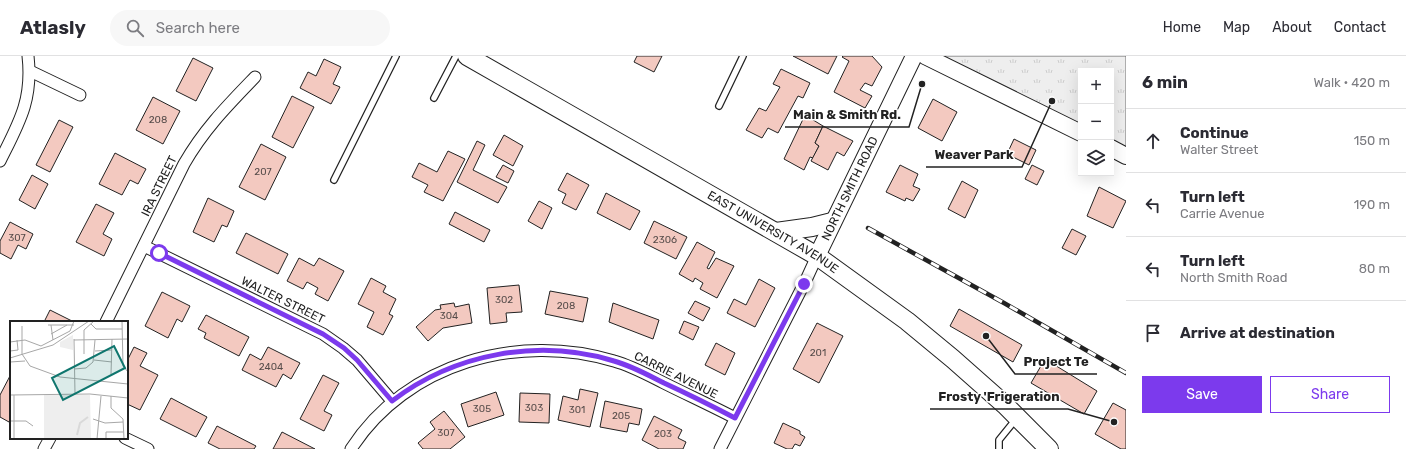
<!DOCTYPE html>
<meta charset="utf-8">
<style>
body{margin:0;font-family:Rubik,sans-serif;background:#f7f7f7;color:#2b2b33}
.controls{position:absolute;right:12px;top:12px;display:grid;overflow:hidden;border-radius:0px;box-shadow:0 4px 16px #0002}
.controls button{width:36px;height:36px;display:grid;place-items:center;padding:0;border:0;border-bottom:1px solid #e1e1e2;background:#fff;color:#2b2b33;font:20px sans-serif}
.stop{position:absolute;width:12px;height:12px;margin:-9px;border:3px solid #7c3aed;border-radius:50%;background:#fff}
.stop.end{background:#7c3aed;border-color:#fff;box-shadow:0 1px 4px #0008}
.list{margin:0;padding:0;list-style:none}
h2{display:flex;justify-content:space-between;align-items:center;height:52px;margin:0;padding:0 16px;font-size:17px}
h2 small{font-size:13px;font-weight:400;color:#7c7c81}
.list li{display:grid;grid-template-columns:26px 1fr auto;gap:12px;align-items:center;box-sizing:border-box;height:64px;padding:0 16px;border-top:1px solid #e1e1e2}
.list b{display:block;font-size:15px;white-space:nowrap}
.list p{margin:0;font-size:13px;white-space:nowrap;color:#7c7c81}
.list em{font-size:13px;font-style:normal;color:#7c7c81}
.actions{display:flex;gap:8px;padding:12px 16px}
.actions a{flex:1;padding:9px 0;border:1px solid #7c3aed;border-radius:0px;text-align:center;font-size:14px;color:#7c3aed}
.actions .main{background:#7c3aed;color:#fff}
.icon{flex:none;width:22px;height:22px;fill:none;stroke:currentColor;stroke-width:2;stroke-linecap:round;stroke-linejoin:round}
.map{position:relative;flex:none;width:1126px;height:393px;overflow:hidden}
header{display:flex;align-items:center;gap:24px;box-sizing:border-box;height:56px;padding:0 20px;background:#fff;border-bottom:1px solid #e1e1e2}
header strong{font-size:19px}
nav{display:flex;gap:22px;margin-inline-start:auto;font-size:14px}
.search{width:280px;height:36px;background:#f7f7f7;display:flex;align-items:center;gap:10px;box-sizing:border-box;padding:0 14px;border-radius:22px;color:#7c7c81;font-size:15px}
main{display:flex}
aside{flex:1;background:#fff}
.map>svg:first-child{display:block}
.park{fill:url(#park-tufts);stroke:#6f6f6f}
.building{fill:#f3c9c0;stroke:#222}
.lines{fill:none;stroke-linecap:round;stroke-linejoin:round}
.lane-casing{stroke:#222;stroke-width:8}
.street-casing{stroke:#222;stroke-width:13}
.secondary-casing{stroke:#222;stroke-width:18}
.primary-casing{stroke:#222;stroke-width:20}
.lane{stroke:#fff;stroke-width:5.5}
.street{stroke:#fff;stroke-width:11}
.secondary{stroke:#fff;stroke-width:16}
.primary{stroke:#fff;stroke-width:18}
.rail-casing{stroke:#222;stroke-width:4.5}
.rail{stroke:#fff;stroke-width:3;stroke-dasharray:9;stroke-linecap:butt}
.route{stroke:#7c3aed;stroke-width:5}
.labels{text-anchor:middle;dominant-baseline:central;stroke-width:3;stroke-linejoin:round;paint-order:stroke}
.number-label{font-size:10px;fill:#564c4a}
.street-label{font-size:12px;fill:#222;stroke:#fff}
.inset-river{fill:none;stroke:#d9d9d9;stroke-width:2}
.inset-road{fill:none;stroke:#a7a7a7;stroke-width:1}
.view{fill:#0f766e;fill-opacity:0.15;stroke:#0f766e;stroke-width:2}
.inset-edge{fill:none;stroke:#222;stroke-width:2}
.leader{fill:none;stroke:#222;stroke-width:1.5}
.callout-dot{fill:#222;stroke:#fff;stroke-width:1.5}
.callout-label{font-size:13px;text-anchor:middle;font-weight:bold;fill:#222;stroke:#fff;stroke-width:3;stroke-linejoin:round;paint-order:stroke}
</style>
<header>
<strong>Atlasly</strong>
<div class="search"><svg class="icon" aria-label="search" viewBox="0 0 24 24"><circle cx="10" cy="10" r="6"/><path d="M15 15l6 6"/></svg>Search here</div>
<nav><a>Home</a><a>Map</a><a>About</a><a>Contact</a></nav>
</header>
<main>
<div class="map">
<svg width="1126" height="393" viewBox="0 0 1126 393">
<defs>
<pattern id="park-tufts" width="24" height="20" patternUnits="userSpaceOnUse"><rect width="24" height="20" fill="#eee"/><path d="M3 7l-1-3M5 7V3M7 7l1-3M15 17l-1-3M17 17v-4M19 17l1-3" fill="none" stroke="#ccc"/></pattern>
</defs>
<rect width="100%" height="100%" fill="#fff"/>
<!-- park -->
<path class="park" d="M933,0H1126V97L1111,89V15H1081V74Z"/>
<!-- building -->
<g class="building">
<path d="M637,0H662L654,16L634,6Z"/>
<path d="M793,0H837L828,18Z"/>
<path d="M843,0H872L882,11L872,30L865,27L860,34L872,40L865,52L834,36L849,5L842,1Z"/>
<path d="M193,2L213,12L196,45L176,35Z"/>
<path d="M324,3L341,11L333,28L340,31L331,48L300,32L308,16L316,20Z"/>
<path d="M781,13L810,27L803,42L798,40L778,77L768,72L762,82L746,74L759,52L766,55L780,31L773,28Z"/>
<path d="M292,40L314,51L293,92L272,81Z"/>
<path d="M153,41L180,55L163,88L136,74Z"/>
<path d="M933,43L957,56L942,85L918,72Z"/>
<path d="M805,59L823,70L815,87L819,90L813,102L810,101L804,114L784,103Z"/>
<path d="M59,64L73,71L50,116L36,109Z"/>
<path d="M823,70L853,85L844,100L837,96L828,114L811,105L819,90L815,87Z"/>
<path d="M504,79L523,90L513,110L493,99Z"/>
<path d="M1014,83L1036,94L1029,109L1007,98Z"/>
<path d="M477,85L485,89L473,114L507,131L498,147L457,126Z"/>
<path d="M261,88L286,101L265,144L239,131Z"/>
<path d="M448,95L465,103L443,145L424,136L428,129L412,121L419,107L437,116Z"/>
<path d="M115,97L146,113L138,128L130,124L122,139L99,128Z"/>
<path d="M503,109L514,115L508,127L496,121Z"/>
<path d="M900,109L918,118L913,130L920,133L913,145L906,142L905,145L886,136Z"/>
<path d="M1032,109L1044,115L1037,129L1025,123Z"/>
<path d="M567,117L589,129L576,154L562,147L566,138L558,134Z"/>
<path d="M32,119L48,128L35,153L19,144Z"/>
<path d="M962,125L978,134L965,162L948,153Z"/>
<path d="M1099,131L1126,145L1113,172L1087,160Z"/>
<path d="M606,137L640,155L630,174L597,157Z"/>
<path d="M208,142L234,155L227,171L222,169L214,186L193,176Z"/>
<path d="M539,145L552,152L542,173L528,165Z"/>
<path d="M96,148L114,157L103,178L112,183L104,200L76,186Z"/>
<path d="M455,156L490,174L484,186L449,168Z"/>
<path d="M654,165L687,181L676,203L644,187Z"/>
<path d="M10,166L33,178L26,193L18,189L11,203L0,197V185Z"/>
<path d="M1072,173L1086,180L1076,199L1062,192Z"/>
<path d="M246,177L288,198L278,218L236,197Z"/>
<path d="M697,186L715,196L707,212L709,213L716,202L734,210L717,242L700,233L703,227L695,222L693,226L679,218Z"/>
<path d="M299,202L314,210L319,202L344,215L328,245L315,238L318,232L307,226L303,233L287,225Z"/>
<path d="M371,222L386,230L383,236L396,243L389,258L393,260L383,279L367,271L374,256L358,248Z"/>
<path d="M759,223L775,232L755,271L727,257L734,243L746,249Z"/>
<path d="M519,229L522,256L506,257L507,266L490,268L487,232Z"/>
<path d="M550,235L588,242L583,266L545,258Z"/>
<path d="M162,236L190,250L182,266L177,263L168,282L145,270Z"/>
<path d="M695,245L710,252L703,265L688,257Z"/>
<path d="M454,247L455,251L469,248L472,267L443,272L428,285L416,271L435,254L441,253L440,249Z"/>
<path d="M613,247L659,264L653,283L609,266Z"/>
<path d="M959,253L1022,289L1013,306L950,270Z"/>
<path d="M50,254L72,265V266H44Z"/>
<path d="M206,259L249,281L239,300L204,282L206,277L198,273Z"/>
<path d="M684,265L699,271L693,284L679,277Z"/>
<path d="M817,267L843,280L819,327L793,313Z"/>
<path d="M716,287L735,297L725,319L705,309Z"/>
<path d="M134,291L147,297L140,310L158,319L140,354L127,348V305Z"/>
<path d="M268,291L300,307L291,323L283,318L276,331L242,314L250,298L261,304Z"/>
<path d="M1045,303L1097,335L1084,358L1031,327Z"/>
<path d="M11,318V361L9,366L0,361V339Z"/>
<path d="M323,319L339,327L324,355L332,359L324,375L300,363Z"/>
<path d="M580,333L598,337L590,371L558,364L563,340L578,344Z"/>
<path d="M496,336L504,359L468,371L461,348Z"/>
<path d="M520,337L550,338L549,367L519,366Z"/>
<path d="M171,342L207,361L196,381L160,363Z"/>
<path d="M605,345L642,353L639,369L629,367L627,376L600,371Z"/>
<path d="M1113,347L1126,354V393H1121L1095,378Z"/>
<path d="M444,355L465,381L450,393H423L418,387L435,373L430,366Z"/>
<path d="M654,360L682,374L678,382L686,386L683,393H659L642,384Z"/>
<path d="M783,367L800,375V378L805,381L800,390L795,388L792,393H787L774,387Z"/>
<path d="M217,370L256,390L254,393H220L208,387Z"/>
<path d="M282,376L315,393H273Z"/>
</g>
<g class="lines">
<defs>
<g id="lane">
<path d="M434,42L456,0"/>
<path d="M719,50L743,0"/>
<path d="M334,124L396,0"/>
<path d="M999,393V384L1016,363"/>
</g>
<g id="street">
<path d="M30,15L80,39"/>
<path d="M0,105C19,67 33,44 28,0"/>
<path d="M144,190L323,278L343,292L357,304L392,345"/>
<path d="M106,266L184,108C204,73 228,49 255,21"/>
<path d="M125,382L148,393"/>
<path d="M44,393L50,382"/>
<path d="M351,393C406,307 519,276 614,305C632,310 648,319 664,327C688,339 712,350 735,362"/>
<path d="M720,393L806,224L817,200"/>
</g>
<g id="secondary">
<path d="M925,0L1081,77"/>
<path d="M1111,92L1126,100"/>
<path id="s1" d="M817,200L914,0"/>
</g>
<g id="primary">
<path id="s2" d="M467,0L817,200L907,265L953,303L1005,349L1049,393"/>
<path d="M776,176L812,171L832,166"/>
</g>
</defs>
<!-- lane casing -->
<use href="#lane" class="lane-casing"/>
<!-- street casing -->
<use href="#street" class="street-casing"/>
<!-- secondary casing -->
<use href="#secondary" class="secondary-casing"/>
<!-- primary casing -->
<use href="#primary" class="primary-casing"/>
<!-- lane -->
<use href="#lane" class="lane"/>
<!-- street -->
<use href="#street" class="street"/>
<!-- secondary -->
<use href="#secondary" class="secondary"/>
<!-- primary -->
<use href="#primary" class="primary"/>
<defs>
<path id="rail" d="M868,172L1004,247L1126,317"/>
</defs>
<!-- rail casing -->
<use href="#rail" class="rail-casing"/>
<!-- rail -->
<use href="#rail" class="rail"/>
</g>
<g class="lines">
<!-- route -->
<path class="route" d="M159,197L323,278L344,292L357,304L392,345C455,297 539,282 614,305C632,310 648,319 664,327C688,338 712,350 735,362L804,228"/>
</g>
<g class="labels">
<!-- number labels -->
<g class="number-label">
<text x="158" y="64">208</text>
<text x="263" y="116">207</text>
<text x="17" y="182">307</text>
<text x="665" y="184">2306</text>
<text x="504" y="244">302</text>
<text x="566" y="250">208</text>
<text x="449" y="260">304</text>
<text x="818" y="297">201</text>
<text x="271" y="311">2404</text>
<text x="534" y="352">303</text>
<text x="482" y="353">305</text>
<text x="577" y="354">301</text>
<text x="621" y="360">205</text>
<text x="446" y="377">307</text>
<text x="663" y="378">203</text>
</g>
<!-- street labels -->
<g class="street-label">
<text transform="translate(159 130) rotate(-64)">IRA STREET</text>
<text stroke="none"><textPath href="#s1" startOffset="75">NORTH SMITH ROAD</textPath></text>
<text stroke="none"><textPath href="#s2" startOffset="353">EAST UNIVERSITY AVENUE</textPath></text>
<text transform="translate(283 244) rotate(26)">WALTER STREET</text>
<text transform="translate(676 319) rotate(26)">CARRIE AVENUE</text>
</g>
</g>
<!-- overview -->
<g transform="translate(10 265)">
<rect width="118" height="118" fill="#fff"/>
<path d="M63,14V29L50,26V21Z" fill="#eee"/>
<path d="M34,74H80L81,118H34Z" fill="#eee"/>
<path class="inset-river" d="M67,114L70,102L78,96"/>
<path class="inset-road" d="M112,0L113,45L118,51M81,3L86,8H112M38,4H64M41,4L43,19M12,5V33M41,13L57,4M64,18L65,73M64,19L118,18M0,21L15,19L31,25L60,10L64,0M0,30L8,29L7,19M85,30L102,29M12,33L20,45L50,56L118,63M74,33V9L84,0M0,37L43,24L79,0M84,39L102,41M0,41L15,40M64,48L76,47L83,41L85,19M101,53L102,18M0,74L80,73L118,77M101,75V87L113,98L114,118M83,98L95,102L113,101M0,100H16L23,105M4,118V74M87,118L91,75M96,118V111H113"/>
<path class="view" d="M104,25L115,47L53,79L42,57Z"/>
<rect width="118" height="118" class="inset-edge"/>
</g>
<!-- callouts -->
<path class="leader" d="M922 28L909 71H785M1052 45L1022 111H926M986 280L1015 318H1097M1114 366L1068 353H930"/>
<g class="callout-dot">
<circle cx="922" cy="28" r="4"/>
<circle cx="1052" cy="45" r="4"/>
<circle cx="986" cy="280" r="4"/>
<circle cx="1114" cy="366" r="4"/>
</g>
<g class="callout-label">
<text x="847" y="63">Main &amp; Smith Rd.</text>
<text x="974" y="103">Weaver Park</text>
<text x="1056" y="310">Project Te</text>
<text x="999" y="345">Frosty 'Frigeration</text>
</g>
</svg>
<div class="controls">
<button>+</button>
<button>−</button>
<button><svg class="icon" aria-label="layers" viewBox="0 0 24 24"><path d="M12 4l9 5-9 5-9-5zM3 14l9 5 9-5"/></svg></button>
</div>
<div class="stop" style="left:159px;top:197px"></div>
<div class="stop end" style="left:804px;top:228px"></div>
</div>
<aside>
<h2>6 min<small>Walk · 420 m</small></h2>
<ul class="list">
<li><svg class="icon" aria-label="ahead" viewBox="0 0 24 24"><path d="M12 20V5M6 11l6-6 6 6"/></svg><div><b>Continue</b><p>Walter Street</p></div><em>150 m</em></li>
<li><svg class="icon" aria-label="left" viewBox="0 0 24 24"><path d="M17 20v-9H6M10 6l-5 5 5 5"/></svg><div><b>Turn left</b><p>Carrie Avenue</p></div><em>190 m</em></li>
<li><svg class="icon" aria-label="left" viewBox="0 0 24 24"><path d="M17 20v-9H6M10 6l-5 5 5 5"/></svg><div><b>Turn left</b><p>North Smith Road</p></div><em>80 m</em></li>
<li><svg class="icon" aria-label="arrive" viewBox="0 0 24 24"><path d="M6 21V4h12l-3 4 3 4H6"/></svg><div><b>Arrive at destination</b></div></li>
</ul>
<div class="actions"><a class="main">Save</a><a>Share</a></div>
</aside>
</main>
